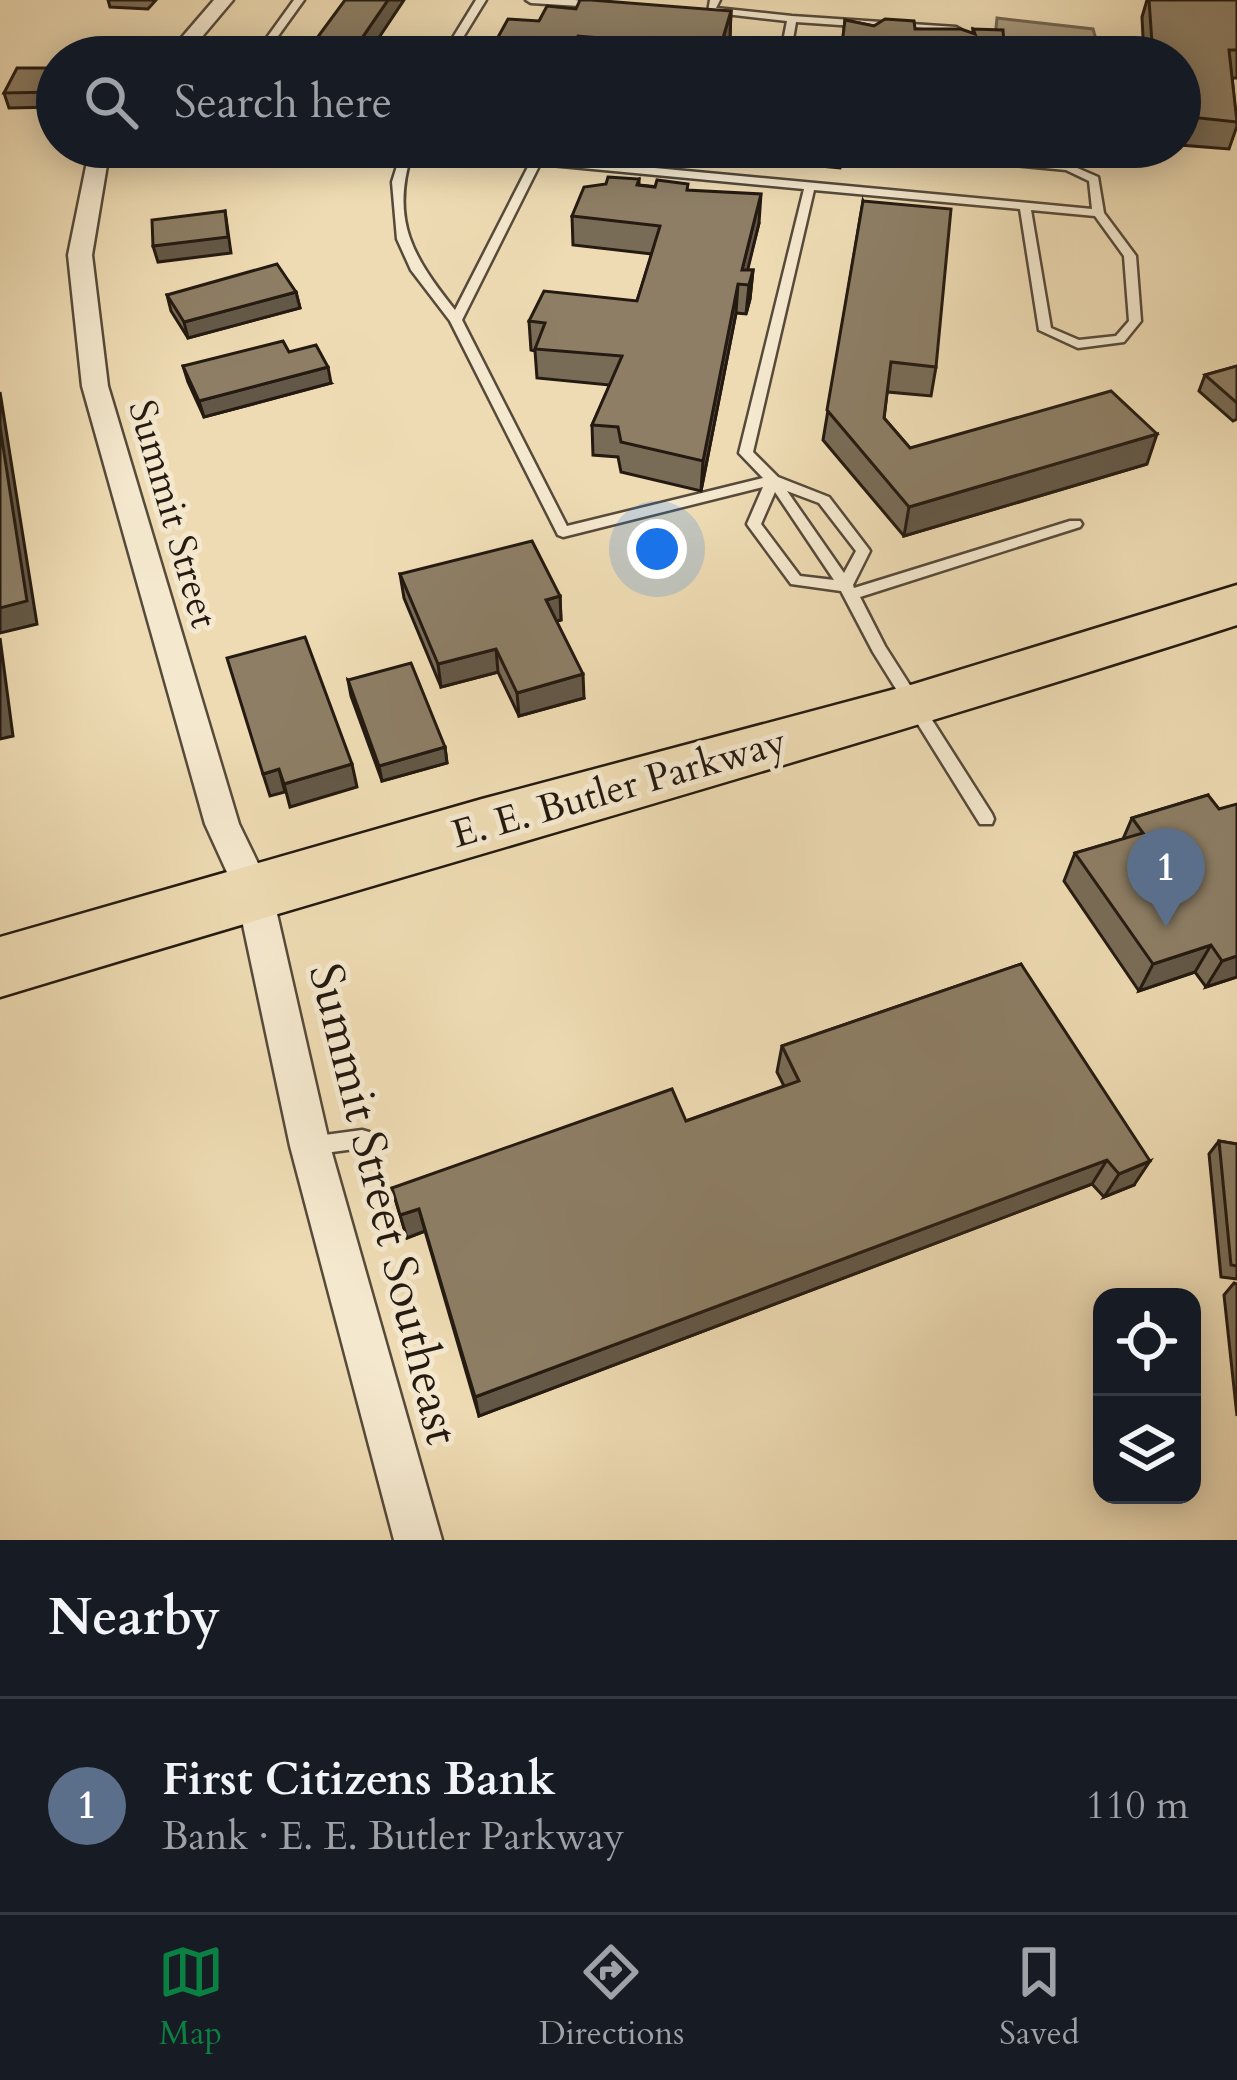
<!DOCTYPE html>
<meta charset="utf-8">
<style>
body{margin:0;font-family:Cardo,serif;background:#242831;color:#f1f3f6}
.controls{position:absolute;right:36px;bottom:36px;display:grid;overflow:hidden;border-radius:24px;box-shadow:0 6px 30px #0003}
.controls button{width:108px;height:108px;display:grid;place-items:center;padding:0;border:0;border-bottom:3px solid #363941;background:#171b24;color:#f1f3f6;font:60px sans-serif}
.you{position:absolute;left:657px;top:549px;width:42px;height:42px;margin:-30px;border:9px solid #fff;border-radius:50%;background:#1a73e8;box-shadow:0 0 0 18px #1a73e833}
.badge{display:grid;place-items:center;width:78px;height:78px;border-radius:50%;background:#0b8043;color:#fff;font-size:39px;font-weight:700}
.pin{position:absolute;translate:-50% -99px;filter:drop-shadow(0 3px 6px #0008)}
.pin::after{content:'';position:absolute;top:63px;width:42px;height:36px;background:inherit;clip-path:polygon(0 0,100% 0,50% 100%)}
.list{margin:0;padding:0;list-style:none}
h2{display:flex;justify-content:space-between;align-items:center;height:156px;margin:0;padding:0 48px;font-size:51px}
h2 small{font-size:39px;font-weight:400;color:#9ea1a6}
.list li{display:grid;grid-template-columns:78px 1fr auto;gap:36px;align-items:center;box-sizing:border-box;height:216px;padding:0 48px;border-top:3px solid #363941}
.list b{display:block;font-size:45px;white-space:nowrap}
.list p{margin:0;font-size:39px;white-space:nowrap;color:#9ea1a6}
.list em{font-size:39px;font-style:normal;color:#9ea1a6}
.icon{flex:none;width:66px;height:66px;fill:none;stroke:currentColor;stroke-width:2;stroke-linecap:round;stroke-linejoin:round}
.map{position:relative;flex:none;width:1237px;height:1540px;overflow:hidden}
.search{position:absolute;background:#171b24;box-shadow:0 6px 30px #0003;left:36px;right:36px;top:36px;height:132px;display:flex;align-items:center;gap:30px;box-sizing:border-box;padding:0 42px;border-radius:66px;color:#9ea1a6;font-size:45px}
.sheet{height:372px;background:#171b24}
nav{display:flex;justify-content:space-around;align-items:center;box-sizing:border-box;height:168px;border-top:3px solid #363941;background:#171b24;font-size:33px;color:#9ea1a6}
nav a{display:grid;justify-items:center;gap:6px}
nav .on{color:#0b8043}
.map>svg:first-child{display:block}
.water{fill:#a9997c;stroke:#746651;stroke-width:3}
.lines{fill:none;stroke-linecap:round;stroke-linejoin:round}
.lane-casing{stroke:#564a3a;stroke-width:5}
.street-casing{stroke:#564a3a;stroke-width:5}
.highway-casing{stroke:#241a11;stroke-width:5}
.lane{fill:#f4e8ce;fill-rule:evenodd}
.street{fill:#f4e8ce;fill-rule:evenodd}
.highway{fill:#eedbb3;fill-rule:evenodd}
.wall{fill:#796c57;stroke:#241a11;stroke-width:3}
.shaded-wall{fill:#635847;stroke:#241a11;stroke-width:3}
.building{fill:#8d7e65;stroke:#241a11;stroke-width:3}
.labels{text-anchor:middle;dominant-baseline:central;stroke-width:10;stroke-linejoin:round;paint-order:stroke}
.street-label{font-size:39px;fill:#241a11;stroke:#f4e8ce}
.near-street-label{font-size:48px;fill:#241a11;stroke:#f4e8ce}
</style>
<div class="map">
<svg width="1237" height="1540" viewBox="0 0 1237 1540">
<rect width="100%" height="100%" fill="#eedbb3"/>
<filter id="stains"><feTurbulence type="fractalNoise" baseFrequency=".00167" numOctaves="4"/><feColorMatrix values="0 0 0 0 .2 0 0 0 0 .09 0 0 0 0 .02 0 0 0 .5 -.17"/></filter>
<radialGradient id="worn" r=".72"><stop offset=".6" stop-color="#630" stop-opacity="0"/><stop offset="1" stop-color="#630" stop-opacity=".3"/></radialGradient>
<!-- water -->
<path class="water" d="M997,18L1093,29L1101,57H1049L995,38Z"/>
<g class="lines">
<defs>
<g id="lane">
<path d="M294,0H304L263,57H253Z"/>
<path d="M476,0H486L451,57H441Z"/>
<path d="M526,0H575L601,4L596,7L531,3Z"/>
<path d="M710,0H720L716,8L792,16L956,27L961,30L956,33L796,22L790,57H780L787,21L708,12Z"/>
<path d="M403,147H431L1092,209L1089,181L1066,170L921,156L905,147L1068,164L1098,177L1104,213L1136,256L1141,321L1124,342L1078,348L1039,330L1020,209L814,190L753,452L778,477L829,497L868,548L870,551L853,585L854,588L1070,521H1080L1082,524L1080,527L860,597L885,646L992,814L994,819L992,824H980L873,652L841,591L791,584L749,527L747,524L763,487L563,537L558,535L450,321L411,270L397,239L392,182ZM412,152L530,163L455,310C413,257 390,221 412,152ZM540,164L804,189L739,453L763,478L567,526L462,320ZM1031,210L1095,216L1124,256L1129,321L1116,336L1079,340L1051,328ZM787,491L819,503L856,551L844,573ZM775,492L834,580L800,576L761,524Z"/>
<path d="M362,1130L369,1132L372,1139L369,1146L362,1148L310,1155L303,1153L300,1146L303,1139L310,1137Z"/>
</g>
<g id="street">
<path d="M214,0H233L185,57H165Z"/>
<path d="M90,147H110L92,255L108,386L239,824L272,892L330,1146L442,1540H394L290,1146L236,892L205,824L82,386L68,255Z"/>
</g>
<path id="highway" d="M1237,585V625C827,757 412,872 0,997V937L482,799L914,684Z"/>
</defs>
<!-- lane casing -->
<use href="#lane" class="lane-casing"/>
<!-- street casing -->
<use href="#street" class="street-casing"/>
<!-- highway casing -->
<use href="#highway" class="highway-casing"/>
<!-- lane -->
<use href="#lane" class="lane"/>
<!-- street -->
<use href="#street" class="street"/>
<!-- highway -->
<use href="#highway" class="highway"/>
</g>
<!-- wall -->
<g class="wall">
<path d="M108,0H156L148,9L110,7Z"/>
<path d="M1147,0H1237V78H1232L1237,126L1229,149L1180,145V57H1144L1142,17Z"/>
<path d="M576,9L731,11L730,37L724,57H487L539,21Z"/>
<path d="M845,20L874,26L973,33V29L1004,44L1038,57H841Z"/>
<path d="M57,68V107L9,108L4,93Z"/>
<path d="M845,147L840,168L797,164L798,156Z"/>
<path d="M1020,147H1062L1061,151Z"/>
<path d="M639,179V185L687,190L759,223L747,270H753L750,299L746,314L736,313L701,491L621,472L618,457L593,455L592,425L610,385L537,378L535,351L531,350L529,321L637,301L652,254L573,245L572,216Z"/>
<path d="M863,201L936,367L931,396L887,392L884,418L910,448L1147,464L904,536L823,440Z"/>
<path d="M296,292L300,308L188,338L171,311L167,295Z"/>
<path d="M289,352L331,383L204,417L188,382L183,366Z"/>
<path d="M1237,366V419L1233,421L1199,391L1205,375Z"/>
<path d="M400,574L560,596L561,620L556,621L584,698L519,716L498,672L441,687L404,598Z"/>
<path d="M348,680L445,747L447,763L382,781L351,696Z"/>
<path d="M1208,795L1237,977L1206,987L1195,972L1139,991L1064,881L1075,853L1123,839L1132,818Z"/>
<path d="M1021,964L1134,1185L1104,1197L1092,1184L479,1416L425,1231L407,1238L392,1188L686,1121L784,1086L777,1072L782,1046Z"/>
<path d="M1219,1141L1237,1144V1279L1221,1277L1209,1154Z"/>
<path d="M1234,1283L1237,1284V1416L1224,1295Z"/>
</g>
<!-- shaded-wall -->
<g class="shaded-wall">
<path d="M388,0H404L366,57H349Z"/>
<path d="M731,11L730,37L724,57H719L720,48Z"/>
<path d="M578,36L579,57H569Z"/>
<path d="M761,194L759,223L744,285L742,270Z"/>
<path d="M225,211L231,253L158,262L153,246Z"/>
<path d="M753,270L750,299L746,314L749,285Z"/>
<path d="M738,284L736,313L701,491L703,461Z"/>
<path d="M296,292L300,308L188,338L184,322Z"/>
<path d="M328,367L331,383L204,417L199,401Z"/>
<path d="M0,392L37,624L0,633Z"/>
<path d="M1157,434L1147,464L904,536L909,507Z"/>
<path d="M560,596L561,620L547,624L546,600Z"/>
<path d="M0,638L13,736L0,739Z"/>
<path d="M496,649L498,672L441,687L438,664Z"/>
<path d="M583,674L584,698L519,716L517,693Z"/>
<path d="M445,747L447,763L382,781L379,766Z"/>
<path d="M352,764L357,787L290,807L284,784Z"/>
<path d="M279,769L285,792L270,796L263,774Z"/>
<path d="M1211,945L1195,972L1139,991L1153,964Z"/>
<path d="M1237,956V977L1206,987L1222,961Z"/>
<path d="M1107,1160L1092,1184L479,1416L475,1397Z"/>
<path d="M1150,1161L1134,1185L1104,1197L1119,1174Z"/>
<path d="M419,1209L425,1231L407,1238L400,1215Z"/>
</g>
<!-- building -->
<g class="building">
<path d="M345,0H388L349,57H303Z"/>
<path d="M580,0H591L731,11L720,48L578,36L569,57H487L508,19L539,21L547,6L576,9Z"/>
<path d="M1149,0H1237V50H1229L1237,122L1180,116V57H1153Z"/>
<path d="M885,19L914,21L915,29H961L975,34L973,29L1003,30L1004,44L1038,46V57H906L841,52L845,20L874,26Z"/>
<path d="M17,68H57V92L4,93Z"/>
<path d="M801,147H845L841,160L798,156Z"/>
<path d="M608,177L639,179L637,185L655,187L657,180L688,184L687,190L761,194L742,270H753L749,285L738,284L703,461L621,442L618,427L592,425L622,356L535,349L545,323L529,321L544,291L637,301L660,226L572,216L584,187L606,184Z"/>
<path d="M863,201L951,209L936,367L891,362L884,418L910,448L1111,391L1157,434L909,507L827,410Z"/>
<path d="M225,211L228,237L153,246L152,220Z"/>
<path d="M277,264L296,292L184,322L167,295Z"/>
<path d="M283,341L289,352L316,345L328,367L199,401L183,366Z"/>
<path d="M1237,366V403L1205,375Z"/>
<path d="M0,427L27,601L0,608Z"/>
<path d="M532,541L560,596L546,600L583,674L517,693L496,649L438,664L400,574Z"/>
<path d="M305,637L352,764L284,784L279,769L263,774L227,658Z"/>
<path d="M411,663L445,747L379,766L348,680Z"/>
<path d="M1208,795L1219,809L1237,804V956L1222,961L1211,945L1153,964L1075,853L1143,833L1132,818Z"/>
<path d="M1021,964L1150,1161L1119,1174L1107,1160L475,1397L419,1209L400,1215L392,1188L672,1089L686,1121L799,1081L782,1046Z"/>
<path d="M1219,1141L1237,1144V1266L1231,1265Z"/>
</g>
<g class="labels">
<!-- street labels -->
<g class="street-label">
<text transform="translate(173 514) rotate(74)">Summit Street</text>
<text transform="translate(619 788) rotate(-16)">E. E. Butler Parkway</text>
</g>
<!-- near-street labels -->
<g class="near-street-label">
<text transform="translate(384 1204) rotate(76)">Summit Street Southeast</text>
</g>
</g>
<rect width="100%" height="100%" filter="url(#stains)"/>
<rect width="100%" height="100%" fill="url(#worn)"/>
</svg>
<div class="controls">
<button><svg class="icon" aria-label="locate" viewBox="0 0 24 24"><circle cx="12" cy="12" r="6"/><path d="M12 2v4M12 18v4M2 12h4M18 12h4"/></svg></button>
<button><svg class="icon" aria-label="layers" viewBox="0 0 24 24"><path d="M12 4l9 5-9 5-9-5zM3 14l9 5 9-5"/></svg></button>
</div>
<div class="you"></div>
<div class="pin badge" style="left:1166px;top:927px;background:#5c6f8a">1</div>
<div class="search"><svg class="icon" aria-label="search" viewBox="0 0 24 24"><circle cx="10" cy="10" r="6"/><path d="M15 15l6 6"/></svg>Search here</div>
</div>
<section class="sheet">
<h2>Nearby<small></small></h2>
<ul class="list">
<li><span class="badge" style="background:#5c6f8a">1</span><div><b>First Citizens Bank</b><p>Bank · E. E. Butler Parkway</p></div><em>110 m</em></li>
</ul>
</section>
<nav>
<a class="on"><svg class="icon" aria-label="map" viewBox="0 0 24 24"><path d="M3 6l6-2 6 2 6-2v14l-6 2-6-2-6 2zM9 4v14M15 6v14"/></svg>Map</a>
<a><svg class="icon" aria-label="directions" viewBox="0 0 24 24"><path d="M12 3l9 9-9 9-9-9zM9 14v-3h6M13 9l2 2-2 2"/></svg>Directions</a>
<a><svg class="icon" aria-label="saved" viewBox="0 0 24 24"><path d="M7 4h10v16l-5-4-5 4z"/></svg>Saved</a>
</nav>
